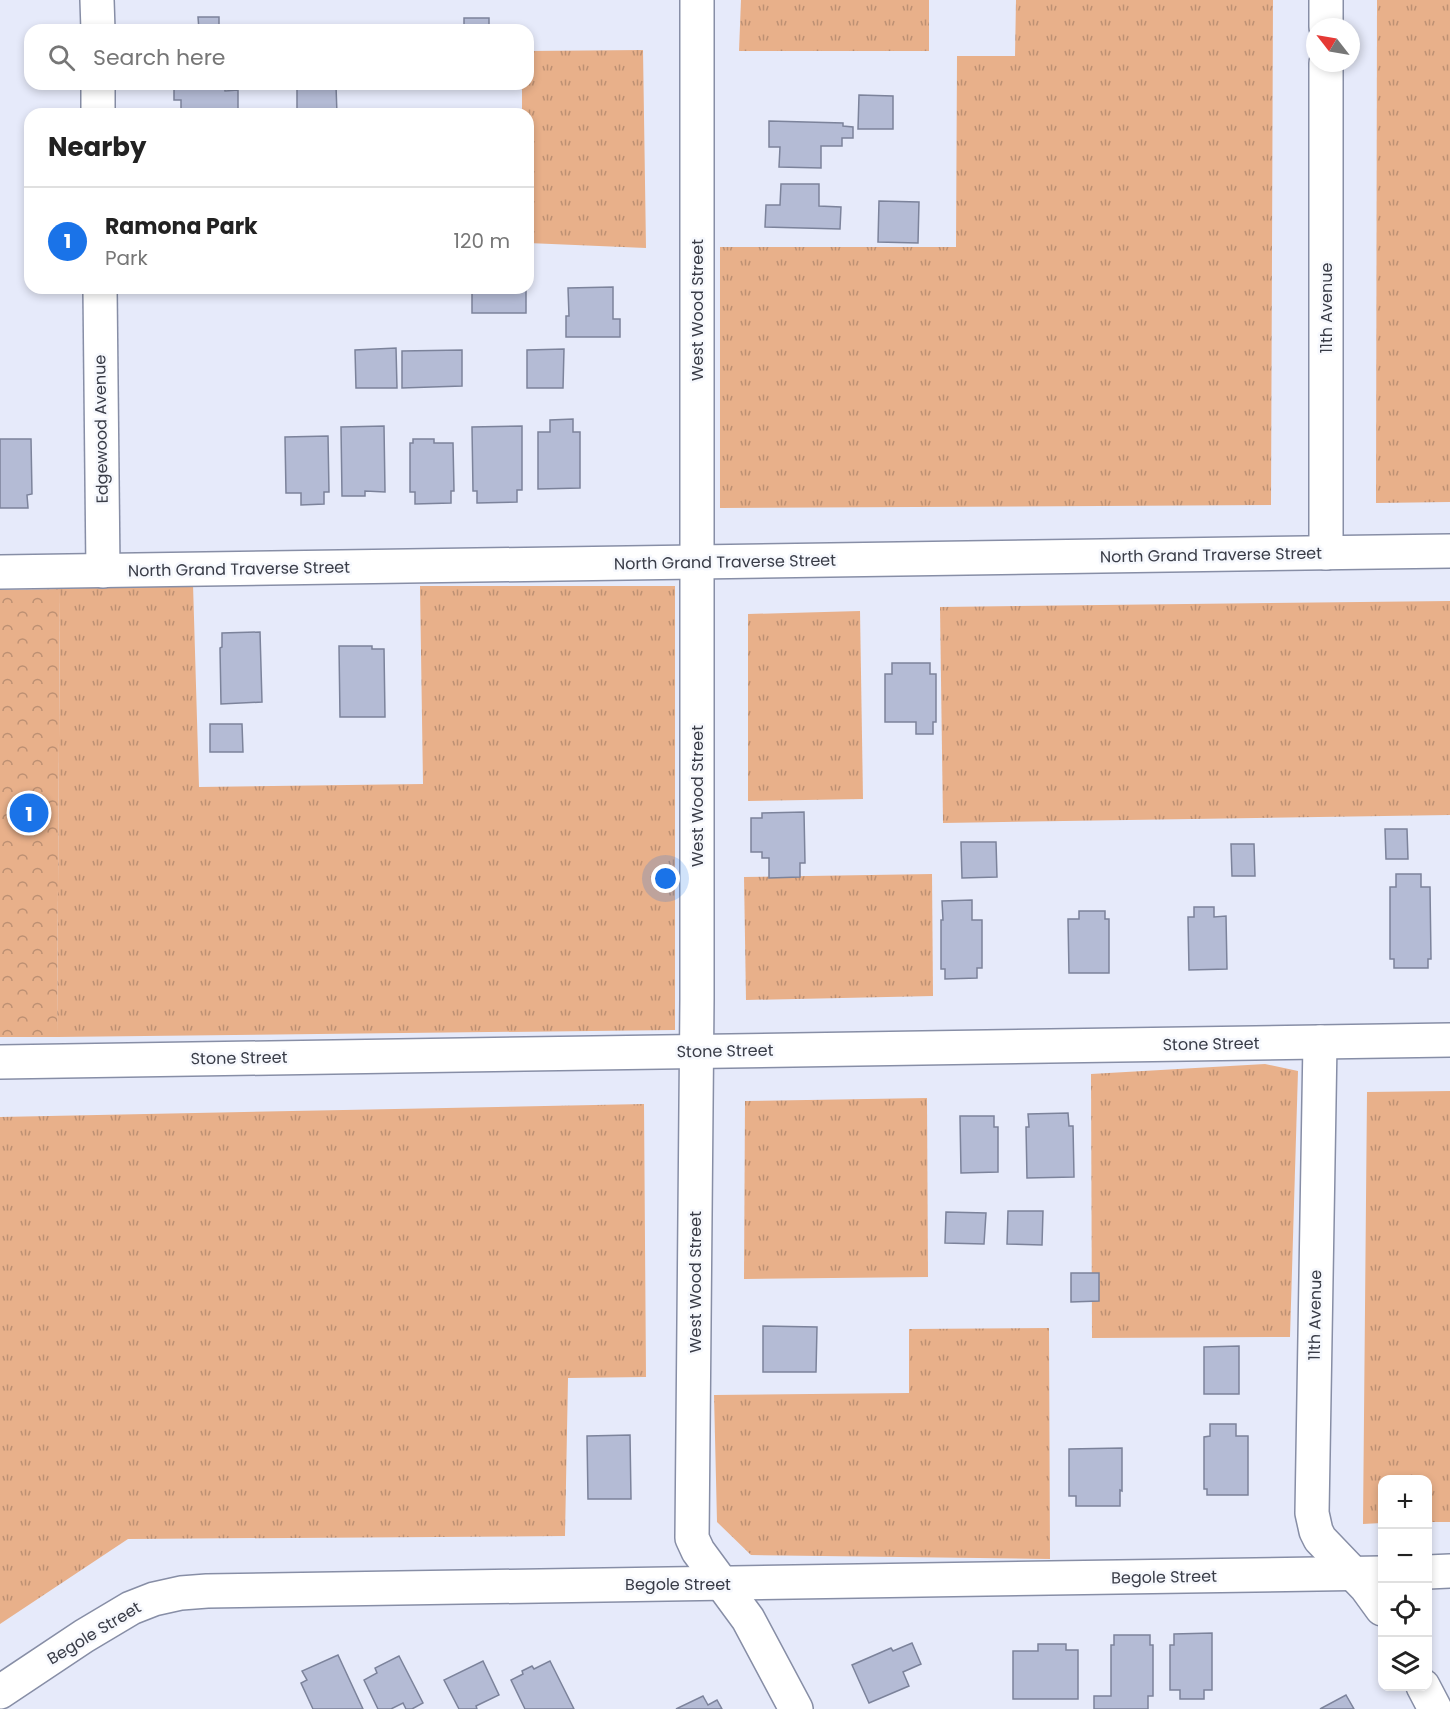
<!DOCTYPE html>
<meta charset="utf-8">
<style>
body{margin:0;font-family:Poppins,sans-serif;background:#f6f6f6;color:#222}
.controls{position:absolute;right:18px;bottom:18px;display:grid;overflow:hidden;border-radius:12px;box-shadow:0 3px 9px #0003}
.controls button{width:54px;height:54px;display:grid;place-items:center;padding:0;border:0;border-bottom:2px solid #e0e0e0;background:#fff;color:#222;font:30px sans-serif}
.compass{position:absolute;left:1306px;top:18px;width:54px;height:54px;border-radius:50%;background:#fff;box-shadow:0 3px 9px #0003;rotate:301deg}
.you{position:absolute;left:666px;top:879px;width:21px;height:21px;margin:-15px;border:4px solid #fff;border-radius:50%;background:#1a73e8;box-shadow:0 0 0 9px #1a73e833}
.badge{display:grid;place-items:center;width:39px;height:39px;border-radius:50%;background:#1a73e8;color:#fff;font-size:20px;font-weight:700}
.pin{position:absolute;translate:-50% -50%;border:3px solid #fff;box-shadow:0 2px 6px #0006}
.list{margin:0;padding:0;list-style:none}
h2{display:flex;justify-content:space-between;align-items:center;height:78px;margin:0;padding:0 24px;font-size:26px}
h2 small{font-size:20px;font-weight:400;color:#767676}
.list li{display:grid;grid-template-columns:39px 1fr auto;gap:18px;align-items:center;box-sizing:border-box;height:108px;padding:0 24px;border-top:2px solid #e0e0e0}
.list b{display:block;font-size:22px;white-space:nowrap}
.list p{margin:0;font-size:20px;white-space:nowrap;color:#767676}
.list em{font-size:20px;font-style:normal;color:#767676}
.icon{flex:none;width:33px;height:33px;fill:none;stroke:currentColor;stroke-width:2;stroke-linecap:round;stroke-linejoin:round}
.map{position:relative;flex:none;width:1450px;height:1709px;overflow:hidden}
.search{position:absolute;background:#fff;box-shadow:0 3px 9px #0003;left:24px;top:24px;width:510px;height:66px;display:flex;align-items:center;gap:15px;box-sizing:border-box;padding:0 21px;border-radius:18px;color:#767676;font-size:22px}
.panel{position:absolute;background:#fff;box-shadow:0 3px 9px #0003;left:24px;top:108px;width:510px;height:186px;border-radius:18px}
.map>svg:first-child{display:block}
.grass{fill:url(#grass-tufts)}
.forest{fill:url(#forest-crowns)}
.building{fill:#b4bbd5;stroke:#7c839b;stroke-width:1.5}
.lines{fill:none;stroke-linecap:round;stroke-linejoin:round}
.street-casing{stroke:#878ea6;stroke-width:36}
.secondary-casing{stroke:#878ea6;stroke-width:36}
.street{stroke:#fff;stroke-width:33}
.secondary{stroke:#fff;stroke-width:33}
.labels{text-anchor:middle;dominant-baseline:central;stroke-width:5;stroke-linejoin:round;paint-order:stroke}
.street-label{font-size:16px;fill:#393c47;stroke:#f6f8fd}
</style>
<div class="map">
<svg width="1450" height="1709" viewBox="0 0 1450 1709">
<defs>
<pattern id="grass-tufts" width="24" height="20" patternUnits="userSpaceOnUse" patternTransform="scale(1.5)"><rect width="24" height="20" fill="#e8b08a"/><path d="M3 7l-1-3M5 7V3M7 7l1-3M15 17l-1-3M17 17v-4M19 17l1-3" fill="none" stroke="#bd9073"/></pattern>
<pattern id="forest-crowns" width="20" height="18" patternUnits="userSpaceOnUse" patternTransform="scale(1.5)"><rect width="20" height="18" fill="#e8b08a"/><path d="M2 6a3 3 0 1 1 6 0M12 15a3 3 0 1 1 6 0" fill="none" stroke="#bd9073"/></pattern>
</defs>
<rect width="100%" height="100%" fill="#e6eafa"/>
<!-- grass -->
<g class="grass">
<path d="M741,0H929V51H739Z"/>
<path d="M1016,0H1273L1271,505L720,508V247H956L957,56H1015Z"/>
<path d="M1377,0H1450V502L1376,503Z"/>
<path d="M643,50L646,248L528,243V114H522V84H528V51Z"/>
<path d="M193,584L199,787L423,784L420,586H675V1030L57,1037L60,589Z"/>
<path d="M1450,601V815L943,823L940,607Z"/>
<path d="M860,611L863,799L748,801V614Z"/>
<path d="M932,874L933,996L746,1000L744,877Z"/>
<path d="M1265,1064L1298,1071L1290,1337L1092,1338L1091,1074Z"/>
<path d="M1450,1091V1522H1428V1480H1382V1523L1363,1524L1367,1092Z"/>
<path d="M927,1098L928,1277L744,1279L745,1101Z"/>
<path d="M644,1104L646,1377L568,1378L565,1536L128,1539L0,1624V1117Z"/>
<path d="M1049,1328L1050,1559L751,1555L717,1522L714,1395L909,1393V1329Z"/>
</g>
<!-- forest -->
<path class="forest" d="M60,589L57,1037H0V590Z"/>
<!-- building -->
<g class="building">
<path d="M198,17H219V30H199Z"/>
<rect x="464" y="18" width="25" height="12"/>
<path d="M181,84H224L225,91L238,90V114H181V100H174V85Z"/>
<path d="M336,86L337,114H297V87Z"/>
<path d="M859,95L893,96V129H858Z"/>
<path d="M769,121L843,123V126L853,127V138H842V146H821V168L779,167L780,147H769Z"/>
<path d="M781,184H819V206L841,207L840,229L765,227L766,205H780Z"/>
<path d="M879,201L919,202L918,243L878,242Z"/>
<path d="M613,287V319H620V337H566V316H569L568,288Z"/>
<rect x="472" y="288" width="54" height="25"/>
<path d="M396,348L397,388H356L355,350Z"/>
<path d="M564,349L563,388H527V350Z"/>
<path d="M462,350V386L402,388V351Z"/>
<path d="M573,419V432H580V488L538,489V432H550V420Z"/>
<path d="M384,426L385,492L365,491V496H342L341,427Z"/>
<path d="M522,426V490H517V502L477,503V491H473L472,427Z"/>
<path d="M328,436L329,492H324V504L301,505V493H286L285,437Z"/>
<path d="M0,439H31L32,494L27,495L28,508H0Z"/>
<path d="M413,439H434V443H453L454,491H451V503L415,504V492H410V443H413Z"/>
<path d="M260,632L262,702L221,704L220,648L222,647V633Z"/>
<path d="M339,646H372V649H384L385,717H340Z"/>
<path d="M892,663H930V674H936V722H933V734H916V722H885V674H892Z"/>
<path d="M210,724H242L243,752H210Z"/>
<path d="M804,812L805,863H800V877L769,878V858H762V852H751V818H762V813Z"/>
<path d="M1385,829H1407L1408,859H1386Z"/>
<path d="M961,842H996L997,877L962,878Z"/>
<path d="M1231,844H1254L1255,876H1232Z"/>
<path d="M1396,874H1421V887H1430L1431,959H1428V968H1394V959H1390V887H1396Z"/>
<path d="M972,900V920H982V968H977V978L945,979V969H941V920H943L942,901Z"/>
<path d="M1194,907H1214V917L1226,916L1227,969L1189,970L1188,917H1194Z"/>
<path d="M1079,911H1105V919H1109V973H1069L1068,919H1079Z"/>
<path d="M1068,1113L1069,1126H1073L1074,1177L1027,1178L1026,1127H1029L1028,1114Z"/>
<path d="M960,1116H994V1127H998V1172L961,1173Z"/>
<path d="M1008,1211H1043L1042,1245L1007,1244Z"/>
<path d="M946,1212L986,1213L984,1244L945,1243Z"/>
<path d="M1071,1273H1099V1301L1071,1302Z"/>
<path d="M763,1326L817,1327L816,1372H763Z"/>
<path d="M1239,1346V1394H1204V1347Z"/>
<path d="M1210,1424H1236V1436H1248V1495H1207V1489H1204V1437L1210,1436Z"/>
<path d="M630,1435L631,1499H588L587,1436Z"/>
<path d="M1122,1448V1491L1120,1490V1506H1076V1496H1069V1449Z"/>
<path d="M1212,1633V1690H1204V1699H1180V1690H1170V1645H1174V1634Z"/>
<path d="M1114,1635H1150V1645H1153V1696H1148V1709H1094V1696H1111V1645H1114Z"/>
<path d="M912,1643L921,1664L903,1672L909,1686L869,1703L852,1665L891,1648L893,1651Z"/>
<path d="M1038,1644H1066V1650H1078V1699H1013V1651H1038Z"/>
<path d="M338,1655L363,1709H313L301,1683L307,1680L302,1671Z"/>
<path d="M399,1656L423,1703L412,1709H406L403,1703L391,1709H378L364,1680L377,1673L375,1668Z"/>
<path d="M483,1661L499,1695L476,1706L477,1709H459L444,1680Z"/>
<path d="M550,1661L574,1709H525L511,1680L523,1674L522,1671L532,1666L534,1669Z"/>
<path d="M1346,1695L1354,1709H1320Z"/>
<path d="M703,1696L708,1705L717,1700L722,1709H676Z"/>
</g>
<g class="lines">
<defs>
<g id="street">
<path d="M97,0L98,30"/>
<path d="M697,0V999L692,1538L698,1551L748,1619L796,1709"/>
<path d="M1326,0V27"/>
<path d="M1326,63V553"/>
<path d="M98,84V114"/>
<path d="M100,288L103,571"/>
<path d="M1320,1042L1312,1513L1316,1531L1320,1539L1366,1587L1382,1609"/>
<path d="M0,1062L1450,1040"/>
<path d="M1428,1572L1450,1571"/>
<path d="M1423,1686L1435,1709"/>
<path d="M0,1692L84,1636L131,1608L154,1599L181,1593L207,1591L1382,1573"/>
</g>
<path id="secondary" d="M0,572L1450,551"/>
</defs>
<!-- street casing -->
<use href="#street" class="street-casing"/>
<!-- secondary casing -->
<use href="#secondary" class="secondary-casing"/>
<!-- street -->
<use href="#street" class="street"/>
<!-- secondary -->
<use href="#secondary" class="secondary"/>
</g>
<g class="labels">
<!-- street labels -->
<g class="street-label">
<text transform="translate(1326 308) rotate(-90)">11th Avenue</text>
<text transform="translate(697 310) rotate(-90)">West Wood Street</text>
<text transform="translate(101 429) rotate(-91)">Edgewood Avenue</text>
<text transform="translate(1211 555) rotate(-1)">North Grand Traverse Street</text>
<text transform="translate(725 562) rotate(-1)">North Grand Traverse Street</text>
<text transform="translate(239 569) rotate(-1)">North Grand Traverse Street</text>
<text transform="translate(697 796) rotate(-90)">West Wood Street</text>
<text transform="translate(1211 1044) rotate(-1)">Stone Street</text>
<text transform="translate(725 1051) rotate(-1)">Stone Street</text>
<text transform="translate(239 1058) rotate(-1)">Stone Street</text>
<text transform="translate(695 1282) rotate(-90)">West Wood Street</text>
<text transform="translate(1315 1315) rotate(-89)">11th Avenue</text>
<text transform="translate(1164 1577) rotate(-1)">Begole Street</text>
<text x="678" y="1584">Begole Street</text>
<text transform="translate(94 1633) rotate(-31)">Begole Street</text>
</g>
</g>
</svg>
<div class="controls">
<button>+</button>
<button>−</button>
<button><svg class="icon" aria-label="locate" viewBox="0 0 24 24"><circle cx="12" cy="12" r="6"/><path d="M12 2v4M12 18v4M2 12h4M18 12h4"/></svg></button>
<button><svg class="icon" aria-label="layers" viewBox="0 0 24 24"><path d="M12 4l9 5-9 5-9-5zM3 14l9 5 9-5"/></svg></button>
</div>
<svg class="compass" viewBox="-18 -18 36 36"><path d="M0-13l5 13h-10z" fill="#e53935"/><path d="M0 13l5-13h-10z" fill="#767676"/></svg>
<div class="you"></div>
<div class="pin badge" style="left:29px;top:813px">1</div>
<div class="search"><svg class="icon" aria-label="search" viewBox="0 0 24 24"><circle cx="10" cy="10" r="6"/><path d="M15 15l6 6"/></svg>Search here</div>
<section class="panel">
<h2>Nearby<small></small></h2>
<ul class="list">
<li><span class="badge">1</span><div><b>Ramona Park</b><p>Park</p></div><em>120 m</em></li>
</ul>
</section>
</div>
